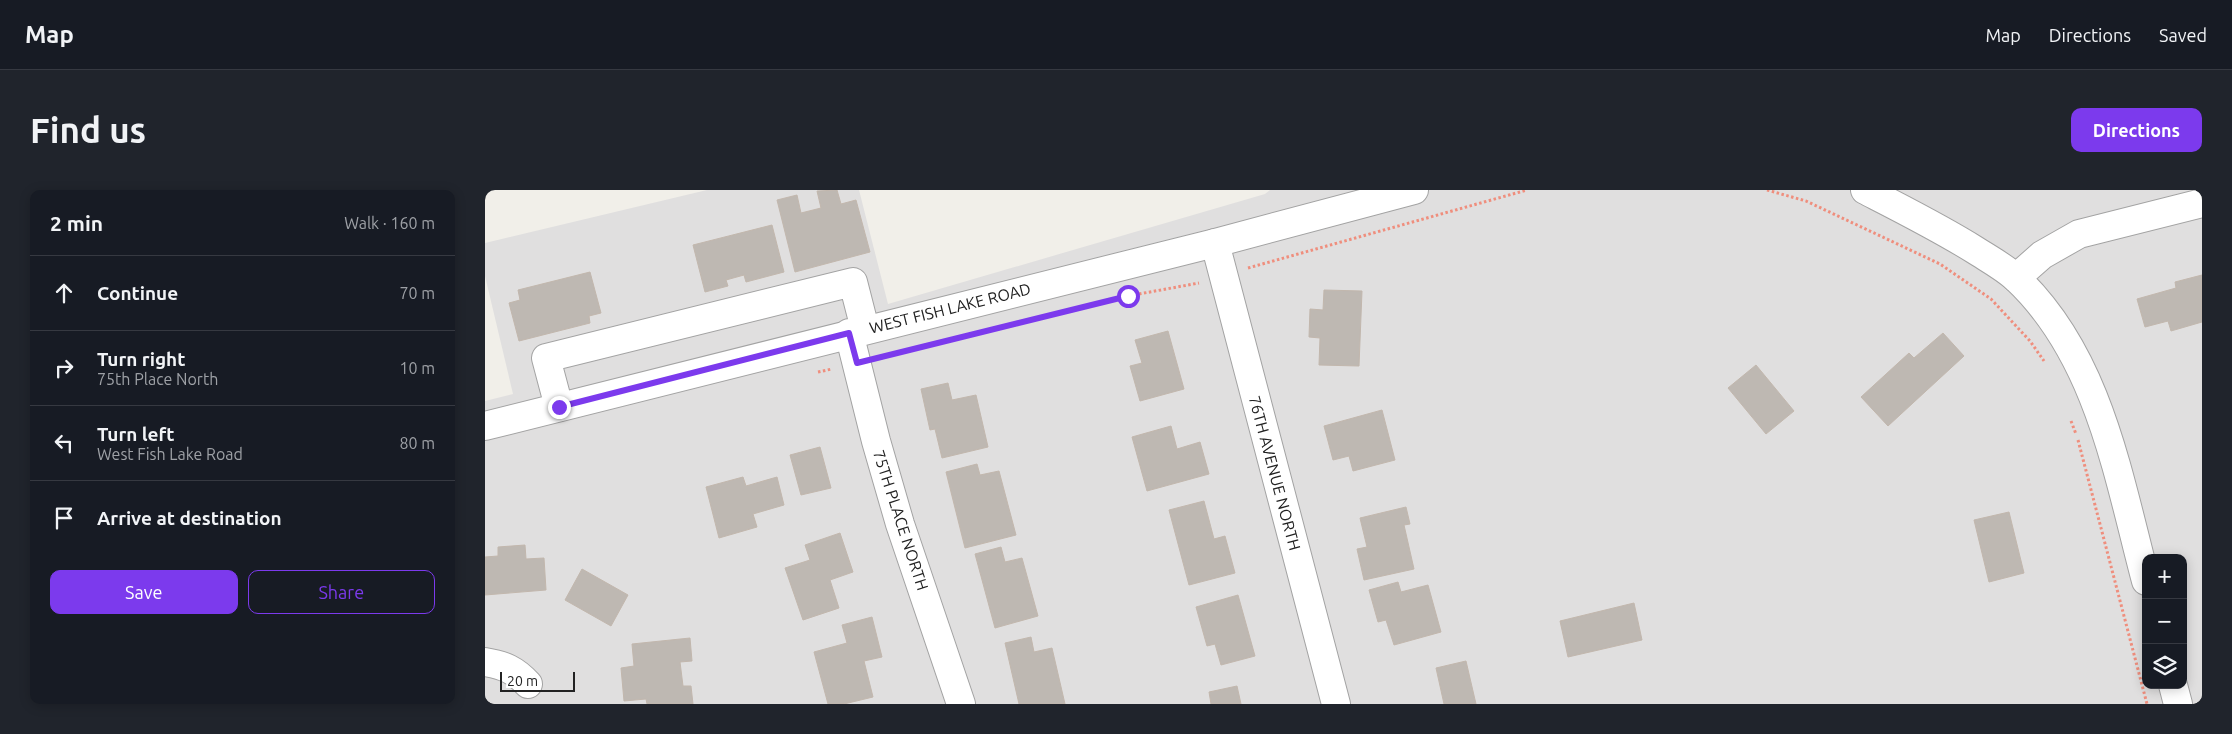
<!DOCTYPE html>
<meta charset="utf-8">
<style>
body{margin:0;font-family:Ubuntu,sans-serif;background:#20242c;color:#f1f3f6}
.controls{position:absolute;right:15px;bottom:15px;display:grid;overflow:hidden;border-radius:10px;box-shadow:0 2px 12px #0003}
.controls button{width:45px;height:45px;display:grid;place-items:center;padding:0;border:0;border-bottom:1px solid #363941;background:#171b24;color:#f1f3f6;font:25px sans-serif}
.scale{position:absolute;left:15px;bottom:12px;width:75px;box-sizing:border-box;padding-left:5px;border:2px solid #222;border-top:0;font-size:14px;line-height:18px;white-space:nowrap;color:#222;-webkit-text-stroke:4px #fff;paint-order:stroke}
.stop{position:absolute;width:15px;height:15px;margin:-11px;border:4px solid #7c3aed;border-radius:50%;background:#fff}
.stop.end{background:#7c3aed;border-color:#fff;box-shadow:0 1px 5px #0008}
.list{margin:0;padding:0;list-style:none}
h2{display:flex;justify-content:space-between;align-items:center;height:65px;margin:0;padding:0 20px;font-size:21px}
h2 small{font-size:16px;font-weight:400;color:#9ea1a6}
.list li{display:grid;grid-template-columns:32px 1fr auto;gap:15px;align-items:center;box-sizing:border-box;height:75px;padding:0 20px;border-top:1px solid #363941}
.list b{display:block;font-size:19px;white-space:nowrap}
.list p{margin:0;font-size:16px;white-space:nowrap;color:#9ea1a6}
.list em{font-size:16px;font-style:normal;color:#9ea1a6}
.actions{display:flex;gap:10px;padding:15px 20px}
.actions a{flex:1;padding:11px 0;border:1px solid #7c3aed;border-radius:10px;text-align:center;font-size:18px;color:#7c3aed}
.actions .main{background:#7c3aed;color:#fff}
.icon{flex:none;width:28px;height:28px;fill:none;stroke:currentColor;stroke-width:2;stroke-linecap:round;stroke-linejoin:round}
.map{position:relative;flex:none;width:1717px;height:514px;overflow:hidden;border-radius:10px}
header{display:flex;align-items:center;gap:30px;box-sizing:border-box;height:70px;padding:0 25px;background:#171b24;border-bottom:1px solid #363941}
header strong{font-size:24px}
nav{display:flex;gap:28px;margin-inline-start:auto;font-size:18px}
.intro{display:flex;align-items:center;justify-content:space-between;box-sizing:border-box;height:120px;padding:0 30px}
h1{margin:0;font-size:35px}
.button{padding:12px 22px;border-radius:10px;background:#7c3aed;color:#fff;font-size:18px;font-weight:700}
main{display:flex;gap:30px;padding:0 30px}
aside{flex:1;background:#171b24;border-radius:10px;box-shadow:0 2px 12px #0003}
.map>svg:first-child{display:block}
.residential{fill:#e0dfdf;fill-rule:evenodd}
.building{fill:#beb8b2;stroke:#c2b7ad}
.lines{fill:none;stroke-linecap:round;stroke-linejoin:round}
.minor-casing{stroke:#a3a3a3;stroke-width:30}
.path{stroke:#ef8e7d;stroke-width:3;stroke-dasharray:2.5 2.5;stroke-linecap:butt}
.minor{stroke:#fff;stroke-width:28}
.route{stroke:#7c3aed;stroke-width:6}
.labels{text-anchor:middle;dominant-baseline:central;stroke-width:5;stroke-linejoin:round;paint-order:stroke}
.street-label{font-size:16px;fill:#222;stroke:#fff}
</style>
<header>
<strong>Map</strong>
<nav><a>Map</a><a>Directions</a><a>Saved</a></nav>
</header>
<div class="intro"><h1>Find us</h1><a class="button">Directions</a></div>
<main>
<aside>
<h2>2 min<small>Walk · 160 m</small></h2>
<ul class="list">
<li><svg class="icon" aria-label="ahead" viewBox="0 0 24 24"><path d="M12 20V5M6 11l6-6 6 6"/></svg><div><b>Continue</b></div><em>70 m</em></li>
<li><svg class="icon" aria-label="right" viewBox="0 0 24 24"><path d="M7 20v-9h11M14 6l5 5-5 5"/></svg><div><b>Turn right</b><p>75th Place North</p></div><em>10 m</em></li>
<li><svg class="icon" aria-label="left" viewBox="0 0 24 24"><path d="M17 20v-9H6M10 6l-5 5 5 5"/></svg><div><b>Turn left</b><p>West Fish Lake Road</p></div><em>80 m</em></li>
<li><svg class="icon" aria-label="arrive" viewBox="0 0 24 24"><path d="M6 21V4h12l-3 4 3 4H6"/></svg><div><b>Arrive at destination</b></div></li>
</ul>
<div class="actions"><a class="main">Save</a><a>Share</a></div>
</aside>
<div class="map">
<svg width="1717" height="514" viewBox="0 0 1717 514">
<rect width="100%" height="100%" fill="#f1efe9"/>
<!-- residential -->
<path class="residential" d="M222,0H374L403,114L780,4L785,0H1717V514H0V211L28,204L0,86V53ZM1661,368H1698V495H1661Z"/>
<!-- building -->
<g class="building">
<path d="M352,0L356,14L371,10L385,62L310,82L292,10L312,5L316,23L336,18L332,1Z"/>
<path d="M287,35L299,82L261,92L259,85L241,90L243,96L220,102L208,55Z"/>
<path d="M105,82L116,123L104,126L105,133L34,151L24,113L35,110L33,100Z"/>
<path d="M1717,85V132L1686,141L1683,131L1660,137L1652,109L1691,98L1690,92Z"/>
<path d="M839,100L877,101L874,176L834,175L835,148L824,147L825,119L838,120Z"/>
<path d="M683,141L699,199L655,211L645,176L657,173L650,150Z"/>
<path d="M1458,143L1479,166L1403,236L1376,207L1424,163L1429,168Z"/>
<path d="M1271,175L1309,221L1281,244L1243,198Z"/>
<path d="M463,193L467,210L491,205L503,257L457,268L450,239L445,240L436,199Z"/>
<path d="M897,220L910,270L868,281L864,266L848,270L839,236Z"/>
<path d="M686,236L692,259L715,252L724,284L662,301L647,247Z"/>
<path d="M335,257L346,298L316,305L305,265Z"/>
<path d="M492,274L495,285L514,281L531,345L480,358L461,282Z"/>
<path d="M258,287L261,296L292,287L299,315L268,324L272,337L234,348L221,297Z"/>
<path d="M719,311L729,349L740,346L750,383L704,395L684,320Z"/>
<path d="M921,317L925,334L919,335L929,379L879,390L872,359L882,357L875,328Z"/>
<path d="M1524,322L1539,383L1504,392L1489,330Z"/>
<path d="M355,343L368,382L345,390L354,418L318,430L300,378L325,370L320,355Z"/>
<path d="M40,355L41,369L59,368L61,400L0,405V367L13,366V357Z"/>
<path d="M516,357L520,372L537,368L553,426L510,438L490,364Z"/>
<path d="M97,379L143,405L126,436L80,410Z"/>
<path d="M913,392L916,402L943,395L956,442L909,455L901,430L893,432L884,400Z"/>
<path d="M753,405L770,466L736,475L730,454L722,456L711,417Z"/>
<path d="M1149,413L1157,450L1083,467L1075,431Z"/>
<path d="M387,427L397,467L379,471L388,507L359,514H343L329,462L362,453L357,435Z"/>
<path d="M546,447L549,462L567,458L580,514H534L520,453Z"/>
<path d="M205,448L207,471L195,472L198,496H206L208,514H162L161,509L139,511L136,478L149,476L147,454Z"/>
<path d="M981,471L991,514H959L951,478Z"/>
<path d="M752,496L756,514H726L724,502Z"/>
</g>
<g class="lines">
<defs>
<g id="minor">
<path d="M1380,0C1417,19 1455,38 1490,60C1504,69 1519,77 1531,88C1614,166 1633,286 1661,391"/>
<path d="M730,53L851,514"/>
<path d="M1531,88L1557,65L1594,44L1717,13"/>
<path d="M364,143L391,251L415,334L476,514"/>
<path d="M74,217L61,168L368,92L380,139"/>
<path d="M0,236L730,53L929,0"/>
<path d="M0,472C19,475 30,480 43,494"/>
<path d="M1688,495L1693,514"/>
</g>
</defs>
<!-- minor casing -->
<use href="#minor" class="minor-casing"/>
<!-- path -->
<g class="path">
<path d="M1282,0L1321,11L1455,74L1506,109L1545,151L1559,171"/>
<path d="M763,78L1042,0"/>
<path d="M479,146L643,106L714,93"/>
<path d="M333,182L347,179"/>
<path d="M1586,231L1591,244"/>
<path d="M1593,250L1662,514"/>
</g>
<!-- minor -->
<use href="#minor" class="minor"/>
</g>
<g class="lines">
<!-- route -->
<path class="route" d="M74,217L364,143L372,173L643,106"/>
</g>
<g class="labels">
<!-- street labels -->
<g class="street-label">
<text transform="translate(465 118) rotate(-14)">WEST FISH LAKE ROAD</text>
<text transform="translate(790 283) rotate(75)">76TH AVENUE NORTH</text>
<text transform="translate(416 330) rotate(72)">75TH PLACE NORTH</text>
</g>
</g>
</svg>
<div class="controls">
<button>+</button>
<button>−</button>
<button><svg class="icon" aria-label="layers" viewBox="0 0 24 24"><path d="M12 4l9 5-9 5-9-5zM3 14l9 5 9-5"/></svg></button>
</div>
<div class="scale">20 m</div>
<div class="stop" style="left:643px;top:106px"></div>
<div class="stop end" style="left:74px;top:217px"></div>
</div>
</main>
